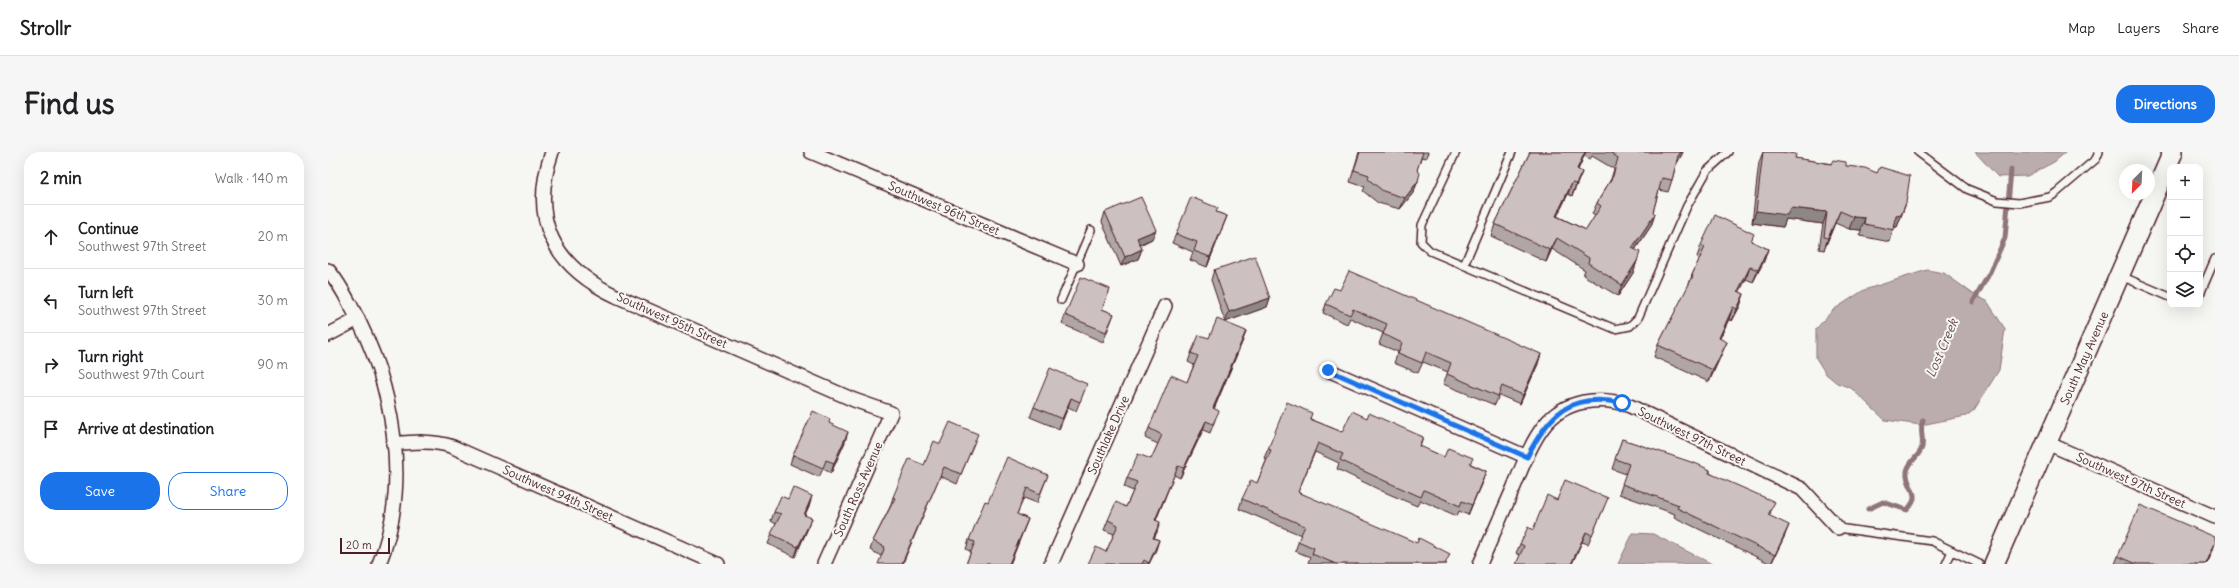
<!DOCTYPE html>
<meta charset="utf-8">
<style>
body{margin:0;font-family:Delius,sans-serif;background:#f6f6f6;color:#202124}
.controls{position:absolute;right:12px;top:12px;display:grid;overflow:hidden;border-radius:8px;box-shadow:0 4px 16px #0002}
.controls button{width:36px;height:36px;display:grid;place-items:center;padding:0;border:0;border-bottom:1px solid #e0e0e0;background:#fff;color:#202124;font:20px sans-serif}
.compass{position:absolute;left:1791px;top:12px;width:36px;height:36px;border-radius:50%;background:#fff;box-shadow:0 4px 16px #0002;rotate:204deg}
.scale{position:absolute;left:12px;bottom:10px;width:50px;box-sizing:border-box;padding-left:4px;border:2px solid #4a1f2b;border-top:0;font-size:11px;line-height:14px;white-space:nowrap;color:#4a1f2b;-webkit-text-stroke:3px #f6f6f2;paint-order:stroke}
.stop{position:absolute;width:12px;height:12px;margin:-9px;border:3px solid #1a73e8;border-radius:50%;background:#fff}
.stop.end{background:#1a73e8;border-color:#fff;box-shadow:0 1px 4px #0008}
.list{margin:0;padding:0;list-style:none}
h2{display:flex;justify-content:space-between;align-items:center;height:52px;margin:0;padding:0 16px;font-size:17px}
h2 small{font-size:13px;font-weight:400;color:#757577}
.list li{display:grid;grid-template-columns:26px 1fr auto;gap:12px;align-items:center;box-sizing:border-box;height:64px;padding:0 16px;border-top:1px solid #e0e0e0}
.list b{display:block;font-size:15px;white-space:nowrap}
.list p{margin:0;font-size:13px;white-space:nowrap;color:#757577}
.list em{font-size:13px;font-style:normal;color:#757577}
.actions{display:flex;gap:8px;padding:12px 16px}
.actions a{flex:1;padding:9px 0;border:1px solid #1a73e8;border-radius:16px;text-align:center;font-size:14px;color:#1a73e8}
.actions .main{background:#1a73e8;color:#fff}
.icon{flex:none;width:22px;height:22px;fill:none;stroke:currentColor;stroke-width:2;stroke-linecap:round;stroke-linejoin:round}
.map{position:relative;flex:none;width:1887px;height:412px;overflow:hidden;border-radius:16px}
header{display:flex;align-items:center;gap:24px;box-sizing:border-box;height:56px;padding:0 20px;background:#fff;border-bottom:1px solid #e0e0e0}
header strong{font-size:19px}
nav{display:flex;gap:22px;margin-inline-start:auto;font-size:14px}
.intro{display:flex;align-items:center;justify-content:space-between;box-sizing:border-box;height:96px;padding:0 24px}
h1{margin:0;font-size:28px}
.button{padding:10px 18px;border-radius:16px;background:#1a73e8;color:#fff;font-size:14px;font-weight:700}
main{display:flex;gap:24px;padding:0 24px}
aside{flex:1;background:#fff;border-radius:16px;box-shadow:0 4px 16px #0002}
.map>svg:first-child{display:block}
.water{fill:#bbadae;stroke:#8e747a}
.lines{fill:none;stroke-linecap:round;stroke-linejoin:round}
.stream{stroke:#8e747a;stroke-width:5}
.lane-casing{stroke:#4a1f2b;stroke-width:10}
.street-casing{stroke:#4a1f2b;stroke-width:16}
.secondary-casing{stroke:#4a1f2b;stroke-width:22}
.lane{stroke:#f6f6f2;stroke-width:7}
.street{stroke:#f6f6f2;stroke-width:13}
.secondary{stroke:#f6f6f2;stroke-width:19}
.wall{fill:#afa6a5;stroke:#4a1f2b;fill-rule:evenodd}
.shaded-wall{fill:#8f8786;stroke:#4a1f2b}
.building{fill:#ccc1c0;stroke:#4a1f2b}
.route{stroke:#1a73e8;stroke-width:5}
.labels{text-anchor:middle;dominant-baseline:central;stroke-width:4;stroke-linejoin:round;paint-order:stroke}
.street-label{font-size:12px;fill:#4a1f2b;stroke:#f6f6f2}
.water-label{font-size:13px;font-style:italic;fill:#6c4a52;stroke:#f6f6f2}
</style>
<header>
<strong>Strollr</strong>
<nav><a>Map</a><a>Layers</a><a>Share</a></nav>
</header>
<div class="intro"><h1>Find us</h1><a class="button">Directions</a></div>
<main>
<aside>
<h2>2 min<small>Walk · 140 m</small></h2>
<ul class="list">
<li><svg class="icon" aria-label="ahead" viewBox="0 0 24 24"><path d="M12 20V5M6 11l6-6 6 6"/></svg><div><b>Continue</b><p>Southwest 97th Street</p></div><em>20 m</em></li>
<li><svg class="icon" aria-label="left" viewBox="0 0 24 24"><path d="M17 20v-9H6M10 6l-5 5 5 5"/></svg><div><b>Turn left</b><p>Southwest 97th Street</p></div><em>30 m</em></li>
<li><svg class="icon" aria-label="right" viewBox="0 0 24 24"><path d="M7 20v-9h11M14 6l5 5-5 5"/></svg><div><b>Turn right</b><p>Southwest 97th Court</p></div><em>90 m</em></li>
<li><svg class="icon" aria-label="arrive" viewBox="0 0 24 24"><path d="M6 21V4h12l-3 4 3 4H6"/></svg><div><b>Arrive at destination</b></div></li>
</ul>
<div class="actions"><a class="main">Save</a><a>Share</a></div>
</aside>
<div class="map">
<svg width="1887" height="412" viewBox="0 0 1887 412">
<rect width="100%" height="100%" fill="#f6f6f2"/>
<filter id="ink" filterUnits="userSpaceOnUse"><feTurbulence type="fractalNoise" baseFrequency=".025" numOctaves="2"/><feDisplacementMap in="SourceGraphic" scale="8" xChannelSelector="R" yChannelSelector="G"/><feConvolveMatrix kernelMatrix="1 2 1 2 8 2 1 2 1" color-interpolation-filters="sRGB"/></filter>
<g filter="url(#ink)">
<!-- water -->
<g class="water">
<path d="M1647,0H1738L1726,10L1699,24L1670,25Z"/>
<path d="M1599,118L1616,121L1648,144L1659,149L1677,177L1671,218L1646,258L1638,264L1593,273L1557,268L1523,236L1509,231L1498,222L1488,206V177L1505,158L1536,138Z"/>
<path d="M1305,381L1325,382L1384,412H1290Z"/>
</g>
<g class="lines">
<!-- stream -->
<g class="stream">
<path d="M1645,150L1661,122L1677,86L1683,18"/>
<path d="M1540,357L1555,350L1579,358C1596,341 1577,336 1579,319C1581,309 1592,304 1594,295C1596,286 1591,278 1595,268"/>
</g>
<defs>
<g id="lane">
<path d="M1128,0L1094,73L1093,90L1102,99L1287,177L1302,174L1310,166L1359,54L1379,19L1400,0"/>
<path d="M1590,0L1639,37L1669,49L1691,51L1722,45L1728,41L1768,7L1771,0"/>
<path d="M1136,113L1184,0"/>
<path d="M1793,124L1842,145"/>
<path d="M1872,142L1887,107"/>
<path d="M733,148L763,78"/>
<path d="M1510,376L1604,389L1651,412"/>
<path d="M1618,412L1624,399"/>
</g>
<g id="street">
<path d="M224,0C201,67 225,114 288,144L526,248L563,261L496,412"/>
<path d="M483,0L749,112"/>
<path d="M0,118C10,129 17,143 24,156C65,231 84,330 51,412"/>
<path d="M0,183L30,167"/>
<path d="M1000,218L1199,305"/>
<path d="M1719,291L1887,365"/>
<path d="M65,292C85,290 106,288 125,295L390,412"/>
<path d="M723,412L837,154"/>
<path d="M1152,412C1163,387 1174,362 1185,337C1194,316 1202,292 1216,274C1236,248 1272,243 1302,254L1474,337L1510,376"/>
</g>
<path id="secondary" d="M1666,412L1845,0"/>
</defs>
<!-- lane casing -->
<use href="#lane" class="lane-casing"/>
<!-- street casing -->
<use href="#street" class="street-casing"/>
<!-- secondary casing -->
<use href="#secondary" class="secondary-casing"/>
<!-- lane -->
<use href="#lane" class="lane"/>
<!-- street -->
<use href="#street" class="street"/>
<!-- secondary -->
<use href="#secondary" class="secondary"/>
</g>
<!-- wall -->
<g class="wall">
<path d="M1031,0H1100L1098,6L1093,5L1089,18L1090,29L1085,41L1072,57L1050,51L1035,39L1037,35L1022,30Z"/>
<path d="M1202,0H1355L1352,6L1348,13L1344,28L1340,40L1331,38L1325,60L1327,62L1323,74L1307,98L1309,109L1305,121L1290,144L1255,123L1257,118L1224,97L1218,110L1163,84L1167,72ZM1256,4L1262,7L1264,4L1286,17L1283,27L1269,51L1264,62L1267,64L1258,78L1229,64L1240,42L1244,44L1254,20L1250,18Z"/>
<path d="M1435,0H1453L1467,6L1518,14L1549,21L1578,51L1569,75H1566L1562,90L1532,84L1533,78L1521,77L1507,71L1496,98L1491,97L1495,72L1458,67L1455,75L1424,71L1431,10Z"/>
<path d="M777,60L824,87L812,93L814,97L810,107L793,114L774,70Z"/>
<path d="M888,60L899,64L879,115L862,108L865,100L844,91L848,82Z"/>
<path d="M1423,89L1440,97L1436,109L1425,130L1418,127L1411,140L1416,142L1412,154L1404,169L1401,167L1392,186L1394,201L1381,230L1326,205L1330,193L1360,135L1364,123L1372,106L1369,105L1373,93Z"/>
<path d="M886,118L942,146L939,155L897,170L883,128Z"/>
<path d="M782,137L774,157L786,162L775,190L734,172L737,163Z"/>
<path d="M1012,138L1210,212L1192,252L1171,243L1167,253L1115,232L1120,220L1095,210L1090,221L1066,211L1070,200L1051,192L1055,181L1022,166L1019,172L995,161L998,152Z"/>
<path d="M918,179L915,188L886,257L887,268L882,281L875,278L852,326L846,323L828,368L829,380L826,386L831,388L821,412H760L778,400L786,382L776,378L780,368L798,355L805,339L796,335L799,326L823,307L830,292L817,286L821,276L859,230L866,213L860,210L863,201L881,186Z"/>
<path d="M759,232L748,259L740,255L731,277L702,265L706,255Z"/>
<path d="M1039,266L1095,285L1092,294L1116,305L1143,312L1158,319L1140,363L1131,359L1129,364L1092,348L1089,354L1054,339L1009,317L1011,311L987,300L970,340L1119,412H982L980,411L982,405L967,399L973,383L911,357L914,347L929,331L939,307L936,306L940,297L982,267L1014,280Z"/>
<path d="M501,271L517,290L503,321L495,317L491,325L462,312L465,303Z"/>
<path d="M1294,287L1382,318V321L1443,360L1441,364L1457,383L1443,412L1346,365L1347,362L1291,342L1298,322L1284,317Z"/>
<path d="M646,291L629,332L612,324L575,411L553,404L542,398L545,389L562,355L565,345L596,313L612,292Z"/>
<path d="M720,323L709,351L696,346L689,362L700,367L682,412H638L643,400L638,397L641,388L660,350Z"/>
<path d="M460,347L481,354L477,363L480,376L467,405L440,392L448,372L443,369L446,360Z"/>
<path d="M1229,348L1276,355L1260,392L1254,390L1192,403L1188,401L1192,392L1205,378Z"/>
<path d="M1885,398L1879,412H1787L1790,404Z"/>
</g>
<!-- shaded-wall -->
<g class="shaded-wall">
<path d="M1257,0H1258L1256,4L1245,29L1249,17Z"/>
<path d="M1353,0H1355L1352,6L1346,16L1350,4Z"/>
<path d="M1254,20L1244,44L1248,32Z"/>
<path d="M1090,29L1085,41L1072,57L1077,46Z"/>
<path d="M1244,31L1240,42L1224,75L1228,64Z"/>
<path d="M1578,51L1569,75H1564L1568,64Z"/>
<path d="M1463,56L1499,60L1495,72L1458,67L1455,75L1424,71L1428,59Z"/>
<path d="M1512,59L1507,71L1496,98L1500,86Z"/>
<path d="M1327,62L1323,74L1300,108L1304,96Z"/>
<path d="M899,64L895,74L879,115L882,105Z"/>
<path d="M1526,65L1537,66L1533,78L1521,77Z"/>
<path d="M828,78L824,87L805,95L809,86Z"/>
<path d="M1229,86L1224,97L1218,110L1222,98Z"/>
<path d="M814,97L810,107L793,114L797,105Z"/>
<path d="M1440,97L1436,109L1425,130L1430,118Z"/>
<path d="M1309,109L1305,121L1290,144L1294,133Z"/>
<path d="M1422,115L1418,127L1406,151L1410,139Z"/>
<path d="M1416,142L1412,154L1404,169L1409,157Z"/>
<path d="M942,146L939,155L897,170L901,160Z"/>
<path d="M1405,155L1401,167L1386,198L1391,186Z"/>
<path d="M918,179L915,188L882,266L885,256Z"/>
<path d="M1399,190L1394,201L1381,230L1385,218Z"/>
<path d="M1213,202L1210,212L1192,252L1195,243Z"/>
<path d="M743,246L740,255L731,277L734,267Z"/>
<path d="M878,269L875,278L852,326L856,316Z"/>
<path d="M520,280L517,290L503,321L506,311Z"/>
<path d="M850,314L846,323L824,378L827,368Z"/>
<path d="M1158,319L1155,328L1140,363L1144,353Z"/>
<path d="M484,344L481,354L472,372L476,363Z"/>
<path d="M484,366L480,376L467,405L470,395Z"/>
<path d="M700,367L682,412H681Z"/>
<path d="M832,370L829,380L821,395L825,386Z"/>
<path d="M1461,373L1457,383L1443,412L1447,403Z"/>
<path d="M1258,380L1254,390L1244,412H1243Z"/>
<path d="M831,388L828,398L821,412H820Z"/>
<path d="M1887,391L1885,398L1879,412H1878Z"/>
</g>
<!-- building -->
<g class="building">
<path d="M1032,0H1095L1089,18L1092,21L1090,29L1077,46L1055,39L1040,27L1041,23L1026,18Z"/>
<path d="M1202,0H1257L1249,17L1254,20L1248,32L1244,31L1228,64L1258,78L1273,54L1269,51L1285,24L1290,6L1282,0H1353L1350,4L1344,28L1334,26L1325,60L1327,62L1304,96L1312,100L1309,109L1294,133L1260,111L1261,106L1229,86L1222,98L1167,72Z"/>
<path d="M1435,0H1453L1468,2L1467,6L1503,12L1505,8L1518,10V14L1537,16L1549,21L1552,15L1582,24L1578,51L1573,63L1568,64L1566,78L1536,72L1537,66L1526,65L1512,59L1500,86L1496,85L1499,60L1463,56L1459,63L1428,59Z"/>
<path d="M813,45L828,78L809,86L814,97L797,105L777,60Z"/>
<path d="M863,45L890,56L888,60L899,64L882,105L866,99L869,90L848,82Z"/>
<path d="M1387,63L1426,82L1423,89L1440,97L1430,118L1422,115L1410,139L1416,142L1409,157L1405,155L1391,186L1399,190L1385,218L1330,193L1365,124L1364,123L1377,95L1373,93Z"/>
<path d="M927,104L942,146L901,160L886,118Z"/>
<path d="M1021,119L1213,202L1195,243L1174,234L1170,244L1119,222L1123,211L1098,200L1094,211L1070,201L1074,191L1055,182L1059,172L1025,157L1022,163L998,152L1006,136L1012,138Z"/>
<path d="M753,125L782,137L774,157L786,162L778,180L737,163Z"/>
<path d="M889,167L918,179L885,256L891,259L885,272L878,269L856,316L850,314L827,368L832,370L825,386L831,388L821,411L816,408L814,412H760L768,395L778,400L790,373L780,368L788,350L798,355L809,330L799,326L810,302L823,307L834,283L821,276L843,223L859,230L870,204L863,201L871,183L881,186Z"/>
<path d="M722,216L759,232L752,250L743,246L734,267L706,255Z"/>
<path d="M959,250L984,261L982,267L1014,280L1024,259L1039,266L1041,261L1095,285L1091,294L1116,305L1120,296L1145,306L1142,312L1158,319L1144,353L1134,349L1132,354L1096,338L1093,345L1057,329L1012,308L1015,302L990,291L970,340L1089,391L1091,386L1122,402L1117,412H1008L984,402L986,396L970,389L977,374L914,347L923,328L929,331L943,298L940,297Z"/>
<path d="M485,259L502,267L501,271L520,280L506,311L498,308L495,316L465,303Z"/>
<path d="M622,270L650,282L633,322L616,315L574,411L576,412H550L557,395L545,389L567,346L565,345L581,307L596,313L606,289L612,292Z"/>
<path d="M1294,287L1369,312L1382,318L1381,321L1447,350L1440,363L1461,373L1447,403L1349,356L1351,353L1294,332L1301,312L1287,307Z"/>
<path d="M679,305L720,323L712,342L699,336L689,362L700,367L681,412H638L647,390L641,388L657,349L660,350Z"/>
<path d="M1237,328L1280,346L1264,383L1258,380L1243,412H1188L1196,394L1192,392L1200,375L1205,378L1219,343L1229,348Z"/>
<path d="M465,335L484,344L476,363L484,366L470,395L443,382L453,362L446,360L453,344L460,347Z"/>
<path d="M1812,353L1887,385V391L1878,412H1809L1790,404Z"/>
</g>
</g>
<g class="lines" filter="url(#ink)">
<!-- route -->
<path class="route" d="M1000,218L1199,305C1221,262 1242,240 1294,251"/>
</g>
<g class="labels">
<!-- street labels -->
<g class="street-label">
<text transform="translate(616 56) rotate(23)">Southwest 96th Street</text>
<text transform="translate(344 168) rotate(24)">Southwest 95th Street</text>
<text transform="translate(1756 206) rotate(-66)">South May Avenue</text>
<text transform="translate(780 283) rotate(-66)">Southlake Drive</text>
<text transform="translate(1364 284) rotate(26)">Southwest 97th Street</text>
<text transform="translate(1803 328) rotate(24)">Southwest 97th Street</text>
<text transform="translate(530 337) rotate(-66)">South Ross Avenue</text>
<text transform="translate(230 341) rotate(24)">Southwest 94th Street</text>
</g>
<!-- water labels -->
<g class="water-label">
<text transform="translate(1614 196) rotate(-67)">Lost Creek</text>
</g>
</g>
</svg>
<div class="controls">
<button>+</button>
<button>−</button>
<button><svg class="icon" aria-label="locate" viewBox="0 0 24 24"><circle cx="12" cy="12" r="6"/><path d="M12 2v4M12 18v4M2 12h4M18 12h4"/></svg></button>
<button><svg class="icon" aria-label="layers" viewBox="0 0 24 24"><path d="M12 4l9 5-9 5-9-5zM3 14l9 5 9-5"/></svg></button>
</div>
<svg class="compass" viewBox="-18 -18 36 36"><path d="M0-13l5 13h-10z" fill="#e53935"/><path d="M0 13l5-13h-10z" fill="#757577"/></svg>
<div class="scale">20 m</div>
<div class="stop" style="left:1294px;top:251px"></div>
<div class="stop end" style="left:1000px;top:218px"></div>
</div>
</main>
